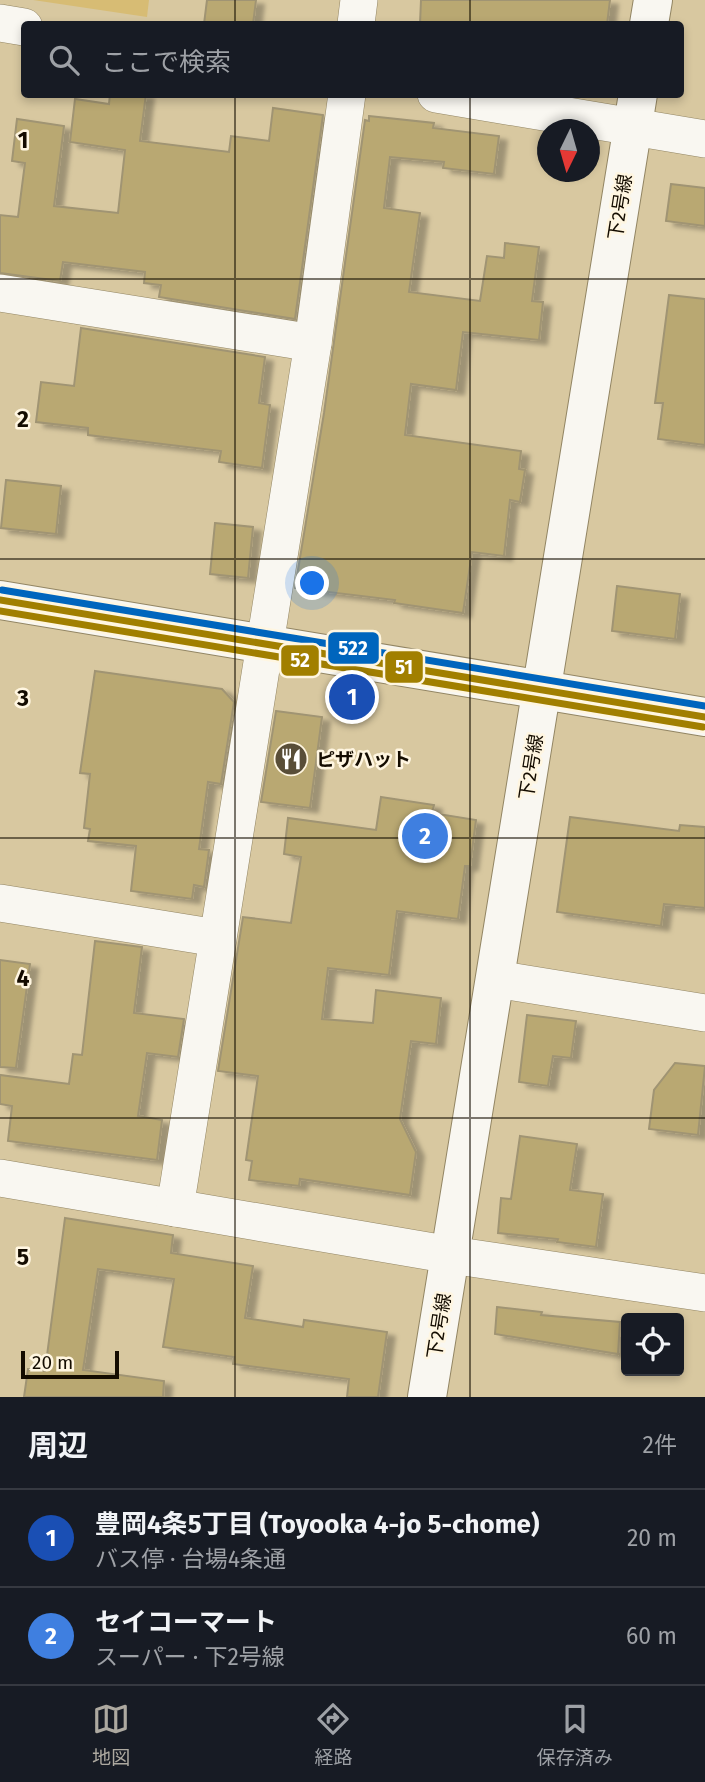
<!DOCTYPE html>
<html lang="ja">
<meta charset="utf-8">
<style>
body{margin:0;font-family:"Fira Sans","Noto Sans JP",sans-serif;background:#242831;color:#f1f3f6}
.controls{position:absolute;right:21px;bottom:21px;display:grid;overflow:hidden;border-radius:7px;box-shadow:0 4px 10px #0003}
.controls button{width:63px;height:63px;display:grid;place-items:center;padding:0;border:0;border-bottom:2px solid #363941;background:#171b24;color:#f1f3f6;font:35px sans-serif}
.compass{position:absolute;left:537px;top:119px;width:63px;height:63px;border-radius:50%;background:#171b24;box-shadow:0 4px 10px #0003;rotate:185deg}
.scale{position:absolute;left:21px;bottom:18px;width:98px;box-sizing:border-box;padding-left:7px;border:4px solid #140c00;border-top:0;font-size:19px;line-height:24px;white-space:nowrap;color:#140c00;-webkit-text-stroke:5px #fff6e1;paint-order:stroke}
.you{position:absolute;left:313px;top:584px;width:24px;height:24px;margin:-18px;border:5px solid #fff;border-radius:50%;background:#1a73e8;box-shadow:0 0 0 10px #1a73e833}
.badge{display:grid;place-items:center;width:46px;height:46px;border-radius:50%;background:#ada9a0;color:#fff;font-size:23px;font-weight:700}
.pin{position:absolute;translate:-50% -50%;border:4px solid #fff;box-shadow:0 2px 7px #0006}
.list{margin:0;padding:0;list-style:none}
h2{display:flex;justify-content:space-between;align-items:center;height:91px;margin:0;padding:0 28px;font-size:30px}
h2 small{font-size:23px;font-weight:400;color:#9ea1a6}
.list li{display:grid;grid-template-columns:46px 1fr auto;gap:21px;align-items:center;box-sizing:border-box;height:98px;padding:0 28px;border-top:2px solid #363941}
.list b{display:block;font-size:26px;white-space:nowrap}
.list p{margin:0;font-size:23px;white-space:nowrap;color:#9ea1a6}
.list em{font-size:23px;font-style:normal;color:#9ea1a6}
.icon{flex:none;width:38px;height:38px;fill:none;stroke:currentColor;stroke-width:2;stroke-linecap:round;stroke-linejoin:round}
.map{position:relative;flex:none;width:705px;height:1397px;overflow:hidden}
.search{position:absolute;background:#171b24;box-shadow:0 4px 10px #0003;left:21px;right:21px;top:21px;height:77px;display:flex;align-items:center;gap:18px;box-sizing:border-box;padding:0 24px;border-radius:7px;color:#9ea1a6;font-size:26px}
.sheet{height:287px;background:#171b24}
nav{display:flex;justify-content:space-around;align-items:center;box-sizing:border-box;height:98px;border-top:2px solid #363941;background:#171b24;font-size:19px;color:#9ea1a6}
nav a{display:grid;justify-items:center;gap:4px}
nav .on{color:#ada9a0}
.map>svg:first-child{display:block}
.green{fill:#d7bc74}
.building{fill:#b9a872;stroke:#a09473;stroke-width:2;filter:url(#shadow)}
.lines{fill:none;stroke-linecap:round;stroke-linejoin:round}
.minor-casing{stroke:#928563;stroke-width:38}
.tertiary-casing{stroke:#928563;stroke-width:40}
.minor{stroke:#f9f7f1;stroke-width:37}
.tertiary{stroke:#f9f7f1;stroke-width:38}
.bus-1-casing{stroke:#fff6e1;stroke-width:12}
.bus-2-casing{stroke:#fff6e1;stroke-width:12}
.bus-3-casing{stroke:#fff6e1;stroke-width:12}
.bus-1{stroke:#a17f00;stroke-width:7}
.bus-2{stroke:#a17f00;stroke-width:7}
.bus-3{stroke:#0065bd;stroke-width:7}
.grid{fill:none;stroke:#140c00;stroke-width:2;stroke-opacity:0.55}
.labels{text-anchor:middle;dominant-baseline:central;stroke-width:5;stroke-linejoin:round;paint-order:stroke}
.street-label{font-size:19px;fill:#140c00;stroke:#fff6e1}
.poi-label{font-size:19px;font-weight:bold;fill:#140c00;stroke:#fff6e1;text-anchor:start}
.grid-label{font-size:23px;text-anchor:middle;font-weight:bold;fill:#140c00;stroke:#fff6e1;stroke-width:5;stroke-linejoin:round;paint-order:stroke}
.line-badge{stroke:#fff6e1;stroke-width:2.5}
.badge-label{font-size:19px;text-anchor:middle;font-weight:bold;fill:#fff}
</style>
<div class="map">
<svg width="705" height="1397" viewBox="0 0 705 1397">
<defs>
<filter id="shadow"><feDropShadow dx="8" dy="4.5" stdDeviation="2" flood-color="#0004"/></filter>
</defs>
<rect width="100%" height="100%" fill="#d8c8a0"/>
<!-- green -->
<path class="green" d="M33,0H149L147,17Z"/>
<!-- building -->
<g class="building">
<path d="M207,0H256L253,24H204Z"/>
<path d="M421,0H610L607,24H420Z"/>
<path d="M110,94H146L140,141L229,152L231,136L269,141L273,108L323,115L295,319L159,297L161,285L144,283L145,272L63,262L60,281L0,273V215L18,217L25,163L12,161L17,119L64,126L54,206L118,213L125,150L70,142L75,99L109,104Z"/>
<path d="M369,116L434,123L433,128L499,136L494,174L443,168L444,162L390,157L384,208L420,213L409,292L480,301L487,256L504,258L505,243L539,247L532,301L543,302L539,340L463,332L456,390L411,384L405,435L521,451L519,469L525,470L520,502L510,500L504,556L472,552L463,613L394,603L395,600L295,588L324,413L365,120L369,121Z"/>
<path d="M671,184L705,188V226L666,221Z"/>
<path d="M669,295L705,299V445L658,439L663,403H655Z"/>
<path d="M81,328L265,357L259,403L270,405L262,468L219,462L221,451L88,435V428L36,422L41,382L74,386Z"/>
<path d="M6,480L61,486L56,534L1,528Z"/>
<path d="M215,523L253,527L248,578L210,574Z"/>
<path d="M617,586L680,594L675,639L612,631Z"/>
<path d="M95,671L222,689L234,702L221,784L208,782L199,849L209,850L204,887L194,885L192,899L131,891L136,846L88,841L90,829L84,828L90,774L80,773Z"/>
<path d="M276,711L322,717L310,808L261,802Z"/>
<path d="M381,797L434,805L432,813L476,820L470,866H465L458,919L397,911L389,975L328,968L322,1019L373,1023L376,990L441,998L436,1044L411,1041L400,1119L416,1152L410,1195L300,1179L299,1186L249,1180L252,1161L246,1160L258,1076L218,1071L243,917L291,923L301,857L284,854L288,818L376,830Z"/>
<path d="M570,817L679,831L680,825L705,827V908L664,904L661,926L557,912Z"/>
<path d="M95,941L142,947L134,1013L184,1019L178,1057L147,1053L138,1116L162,1120L157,1160L8,1141L12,1106L0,1104V1075L69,1084L73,1054L82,1055Z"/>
<path d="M0,960L30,964L16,1068L0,1067Z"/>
<path d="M527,1015L576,1021L571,1058L553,1056L548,1086L519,1082Z"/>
<path d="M675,1063L705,1066L698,1135L649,1129L654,1090Z"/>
<path d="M520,1136L577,1144L570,1190L603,1194L596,1247L557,1242L558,1239L498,1233L501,1198L511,1199Z"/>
<path d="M65,1218L173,1235L171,1253L253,1266L245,1318L303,1327L304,1320L387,1332L378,1397H347L349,1379L233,1364L234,1357L163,1347L174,1279L98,1269L83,1370L164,1381L163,1397H24L28,1369L45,1371Z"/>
<path d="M497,1307L542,1312L541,1315L620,1322L618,1354L495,1334Z"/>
</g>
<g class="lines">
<defs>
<g id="minor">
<path d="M0,23L24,27"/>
<path d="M356,24L359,0"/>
<path d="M436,94L705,139"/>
<path d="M0,293L313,343"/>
<path d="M0,903L217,938"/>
<path d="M496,979L705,1013"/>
<path d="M0,1178L451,1255L705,1293"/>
<path d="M175,1208L313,343L347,94"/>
</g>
<g id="tertiary">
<path d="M649,24L653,0"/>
<path d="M0,600L705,717"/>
<path d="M427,1397L638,94"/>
</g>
</defs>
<!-- minor casing -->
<use href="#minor" class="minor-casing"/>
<!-- tertiary casing -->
<use href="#tertiary" class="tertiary-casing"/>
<!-- minor -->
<use href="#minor" class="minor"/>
<!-- tertiary -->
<use href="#tertiary" class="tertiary"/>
<defs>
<path id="bus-1" d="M0,600L705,717"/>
<path id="bus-2" d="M0,611L703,727"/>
<path id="bus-3" d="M2,590L705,706"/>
</defs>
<!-- bus-1 casing -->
<use href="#bus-1" class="bus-1-casing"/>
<!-- bus-2 casing -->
<use href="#bus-2" class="bus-2-casing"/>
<!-- bus-3 casing -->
<use href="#bus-3" class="bus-3-casing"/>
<!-- bus-1 -->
<use href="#bus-1" class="bus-1"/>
<!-- bus-2 -->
<use href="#bus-2" class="bus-2"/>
<!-- bus-3 -->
<use href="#bus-3" class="bus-3"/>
</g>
<!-- grid -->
<path class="grid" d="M235,0V24M470,0V24M235,94V1397M470,94V1397M0,279H705M0,559H705M0,838H705M0,1118H705"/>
<!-- icons -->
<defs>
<symbol id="restaurant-disc" viewBox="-11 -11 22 22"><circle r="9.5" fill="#594e38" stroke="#fff6e1"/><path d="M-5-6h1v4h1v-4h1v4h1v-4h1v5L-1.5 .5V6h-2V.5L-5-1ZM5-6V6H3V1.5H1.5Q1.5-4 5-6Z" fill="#fff"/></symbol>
</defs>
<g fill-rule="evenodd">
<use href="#restaurant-disc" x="272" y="740" width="38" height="38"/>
</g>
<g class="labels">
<!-- street labels -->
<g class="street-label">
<text transform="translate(620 207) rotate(-81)">下2号線</text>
<text transform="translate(531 767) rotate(-81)">下2号線</text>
<text transform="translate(439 1326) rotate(-81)">下2号線</text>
</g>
<!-- poi labels -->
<g class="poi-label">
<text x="316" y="759">ピザハット</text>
</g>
</g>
<g class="grid-label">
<text x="23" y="148">1</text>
<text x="23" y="427">2</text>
<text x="23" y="706">3</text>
<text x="23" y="986">4</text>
<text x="23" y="1265">5</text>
</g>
<g class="line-badge">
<rect x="327" y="631" width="53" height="34" rx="7" fill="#0065bd"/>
<rect x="280" y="644" width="40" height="33" rx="7" fill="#a17f00"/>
<rect x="384" y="650" width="40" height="34" rx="7" fill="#a17f00"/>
</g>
<g class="badge-label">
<text x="353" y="655">522</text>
<text x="300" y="667">52</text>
<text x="404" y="674">51</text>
</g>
</svg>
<div class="controls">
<button><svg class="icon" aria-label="locate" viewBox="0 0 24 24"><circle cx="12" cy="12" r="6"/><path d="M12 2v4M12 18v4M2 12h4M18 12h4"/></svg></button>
</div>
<svg class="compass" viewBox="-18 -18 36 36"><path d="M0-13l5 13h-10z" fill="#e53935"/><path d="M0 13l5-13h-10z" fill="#9ea1a6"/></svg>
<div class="scale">20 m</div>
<div class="you"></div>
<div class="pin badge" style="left:352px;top:697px;background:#1a4fb4">1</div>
<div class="pin badge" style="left:425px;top:836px;background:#3f7fe0">2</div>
<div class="search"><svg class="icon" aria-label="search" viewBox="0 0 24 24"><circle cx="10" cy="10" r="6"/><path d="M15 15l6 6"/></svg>ここで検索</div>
</div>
<section class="sheet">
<h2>周辺<small>2件</small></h2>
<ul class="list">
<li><span class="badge" style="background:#1a4fb4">1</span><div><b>豊岡4条5丁目 (Toyooka 4-jo 5-chome)</b><p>バス停 · 台場4条通</p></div><em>20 m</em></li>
<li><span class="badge" style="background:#3f7fe0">2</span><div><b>セイコーマート</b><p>スーパー · 下2号線</p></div><em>60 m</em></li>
</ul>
</section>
<nav>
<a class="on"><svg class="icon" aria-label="map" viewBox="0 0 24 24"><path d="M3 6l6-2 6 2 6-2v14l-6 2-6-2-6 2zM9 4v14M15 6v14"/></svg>地図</a>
<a><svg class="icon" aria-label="directions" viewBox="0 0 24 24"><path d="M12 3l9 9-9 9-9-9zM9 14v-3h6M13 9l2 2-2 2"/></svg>経路</a>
<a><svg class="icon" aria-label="saved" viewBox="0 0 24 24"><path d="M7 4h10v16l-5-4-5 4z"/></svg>保存済み</a>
</nav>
